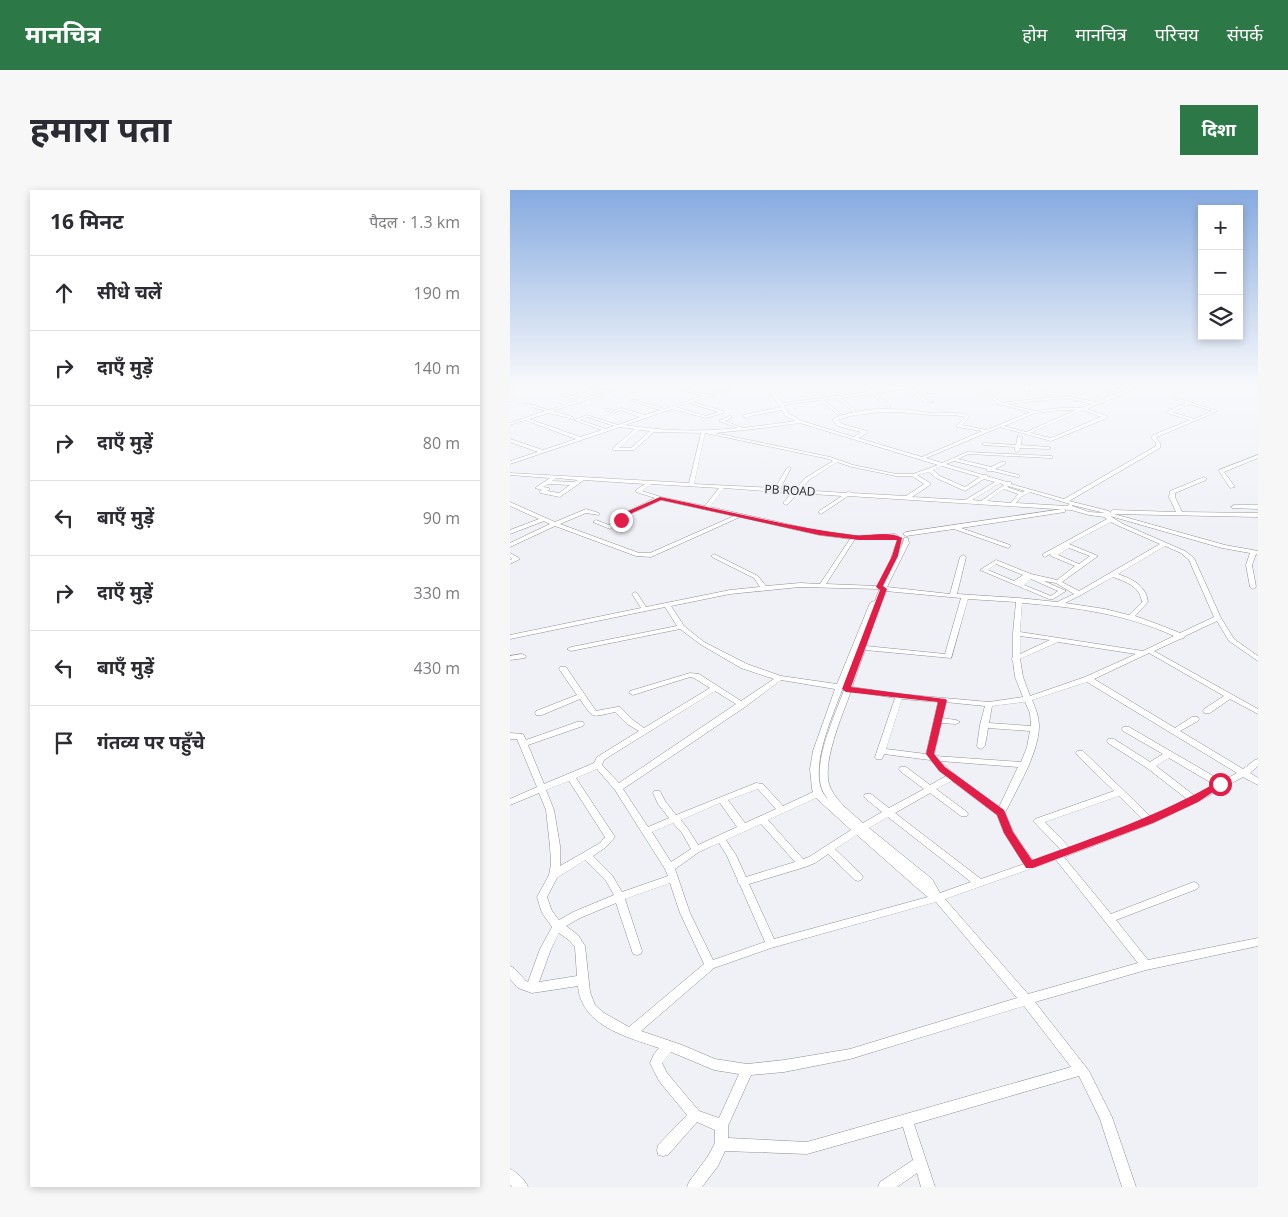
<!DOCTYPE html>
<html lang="hi">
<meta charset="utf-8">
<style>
body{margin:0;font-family:"Open Sans","Noto Sans Devanagari",sans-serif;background:#f7f7f7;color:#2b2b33}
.controls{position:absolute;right:15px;top:15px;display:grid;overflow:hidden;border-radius:0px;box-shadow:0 2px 8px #0003}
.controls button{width:45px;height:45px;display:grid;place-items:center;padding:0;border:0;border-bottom:1px solid #e1e1e2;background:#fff;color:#2b2b33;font:25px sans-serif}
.stop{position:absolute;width:15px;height:15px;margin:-11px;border:4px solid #e11d48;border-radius:50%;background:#fff}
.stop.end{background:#e11d48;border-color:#fff;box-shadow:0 1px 5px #0008}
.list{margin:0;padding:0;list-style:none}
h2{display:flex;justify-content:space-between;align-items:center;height:65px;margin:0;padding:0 20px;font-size:21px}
h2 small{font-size:16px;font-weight:400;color:#7c7c81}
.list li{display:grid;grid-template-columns:32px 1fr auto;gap:15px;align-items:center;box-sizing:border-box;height:75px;padding:0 20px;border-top:1px solid #e1e1e2}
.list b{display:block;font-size:19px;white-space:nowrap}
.list em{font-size:16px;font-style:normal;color:#7c7c81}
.icon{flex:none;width:28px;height:28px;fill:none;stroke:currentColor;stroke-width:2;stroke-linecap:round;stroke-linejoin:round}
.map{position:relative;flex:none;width:748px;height:997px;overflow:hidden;border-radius:0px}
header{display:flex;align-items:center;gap:30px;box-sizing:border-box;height:70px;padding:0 25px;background:#2d7847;color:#fff}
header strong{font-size:24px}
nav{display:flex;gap:28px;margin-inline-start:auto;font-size:18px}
.intro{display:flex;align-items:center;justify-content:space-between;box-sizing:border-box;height:120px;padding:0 30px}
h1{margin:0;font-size:35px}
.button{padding:12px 22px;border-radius:0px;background:#2d7847;color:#fff;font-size:18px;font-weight:700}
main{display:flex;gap:30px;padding:0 30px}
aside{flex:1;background:#fff;border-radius:0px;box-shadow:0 2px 8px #0003}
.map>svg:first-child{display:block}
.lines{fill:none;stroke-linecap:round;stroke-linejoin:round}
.minor-casing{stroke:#8f9095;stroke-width:1}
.minor{fill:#fff;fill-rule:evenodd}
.route{fill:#e11d48}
.labels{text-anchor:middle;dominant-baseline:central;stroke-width:4;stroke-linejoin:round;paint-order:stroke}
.far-street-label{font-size:12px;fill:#2a2a2c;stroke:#f0f1f7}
</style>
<header>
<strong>मानचित्र</strong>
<nav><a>होम</a><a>मानचित्र</a><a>परिचय</a><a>संपर्क</a></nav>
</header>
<div class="intro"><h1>हमारा पता</h1><a class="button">दिशा</a></div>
<main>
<aside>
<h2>16 मिनट<small>पैदल · 1.3 km</small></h2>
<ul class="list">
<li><svg class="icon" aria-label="ahead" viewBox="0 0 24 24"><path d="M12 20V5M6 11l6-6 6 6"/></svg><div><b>सीधे चलें</b></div><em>190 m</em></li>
<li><svg class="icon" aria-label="right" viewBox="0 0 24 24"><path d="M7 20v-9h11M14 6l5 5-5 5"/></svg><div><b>दाएँ मुड़ें</b></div><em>140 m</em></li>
<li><svg class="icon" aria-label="right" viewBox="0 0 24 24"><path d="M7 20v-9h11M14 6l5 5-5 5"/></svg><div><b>दाएँ मुड़ें</b></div><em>80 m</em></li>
<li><svg class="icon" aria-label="left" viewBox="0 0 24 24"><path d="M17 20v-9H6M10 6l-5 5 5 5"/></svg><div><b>बाएँ मुड़ें</b></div><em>90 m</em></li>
<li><svg class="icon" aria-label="right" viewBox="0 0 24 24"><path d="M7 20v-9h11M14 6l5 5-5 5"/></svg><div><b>दाएँ मुड़ें</b></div><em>330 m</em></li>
<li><svg class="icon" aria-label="left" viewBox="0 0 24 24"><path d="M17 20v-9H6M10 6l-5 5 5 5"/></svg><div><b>बाएँ मुड़ें</b></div><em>430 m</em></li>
<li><svg class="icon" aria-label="arrive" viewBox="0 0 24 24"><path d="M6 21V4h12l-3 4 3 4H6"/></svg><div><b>गंतव्य पर पहुँचे</b></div></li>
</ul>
</aside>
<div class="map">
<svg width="748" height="997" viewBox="0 0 748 997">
<rect width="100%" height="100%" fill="#f0f1f7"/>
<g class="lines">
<defs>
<g id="minor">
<path d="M7,197L6,198L0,200V198Z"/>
<path d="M79,197C86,197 91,200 97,200C103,201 109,197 115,197L43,221L63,227V229L39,223L19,229L70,247L92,240L64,230L77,225L108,235L130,227L111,220L104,223L95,220V218L104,221L111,218L135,225L151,220L121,211V209L155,219L192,206L165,197C176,197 188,205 197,204C206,204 214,197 224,197L183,212L213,221V223L196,228L162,219L115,235C152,241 190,242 228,238L209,231L219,226H221V228L215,231L233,238L286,231L275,226L272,220L240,226L238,228L233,227V225L271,217L254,197H259L273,213L358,202L353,197H358L363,201L391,197H405L402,198L418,211L424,212C413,215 406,205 398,199L365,203L380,215V217H379L361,204L330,208L345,220V222H344L326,208L314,210L330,223V224L328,225L310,210L274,215L279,224L292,231L344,247L351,242L328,236L323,231V229C346,218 375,218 399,220C406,220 412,222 419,223C433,224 448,220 460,227L452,235L477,240L520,222L488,214L467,197C478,198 485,211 495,213L497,212L556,206L586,212L605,204L591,201V199L608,203L621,197H625L624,199L577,219L597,226V228L541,251L490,237L416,268L432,273L457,262L542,266V268H540L458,264L448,269L481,277L491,272H495V274L485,279L509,285V287H507L482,281H477V279L444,271L436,274L473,285H477V286L497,292H501V294L554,309L646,256V253L641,248L643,245L680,230L657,223V221L676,213L663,209V207L708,221L647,247L646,248L650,253V258L559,311L599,321L601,323V321L603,320L666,322L659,307L660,301L694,287L697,289L696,290L665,303V307L672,322L748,323V327L604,324L715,355L748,361V365L746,364L742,375L746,397L743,399L740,397L736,375L740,363L712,358L600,326L613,334L675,361L684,368L711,428L724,449L748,466V471L719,451L707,431L675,446L674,448L670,449L644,461L748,519V524L720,509L700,523H694L693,521L694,519L714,506L639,463L584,489L665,538L682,527H688L689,529L688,531L670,541L733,579L745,570L748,569V576L740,583L748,588V595L733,587L687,612L643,633L554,667L601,724L681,693L684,692L687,693L689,696L687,699L606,730L638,770L748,748V756L636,780L525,812L579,881L602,927L626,997H612L590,929L569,886L404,934L425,997H411L407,983L387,997H368L370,992L403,970L393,937L297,964L215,961L208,976L192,997H177L179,992L198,966L205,953V940L187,932L158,965L153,966L148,965L147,960L148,955L177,925L149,891L140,873L144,864L149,858C117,847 71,836 68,796L22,803L8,798L0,789V776L4,778L16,791L18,792L30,759L42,737L32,723L27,707L39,685L41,674L40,656L36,620L29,603L0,615V609L27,597L7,549H0V543L13,544L16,550L67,532H73L74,534L73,536L18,555L34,594L84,573L87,567L129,541L117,534L105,522C81,527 84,530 70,509L32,525H26L25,523L26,521L67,505L49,479L50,477H56L86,521L107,517H110L123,530L134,538L200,498L184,488L180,487L123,505L119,503L120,501L180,483L189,484L231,511L264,489L231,478L190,454L170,439L61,461L57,459L61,457L167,436L155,417L0,449V445L131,418L122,404L125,402L127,403L136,417L220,400L250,397L244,388L202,367L201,366L204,364L248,386L256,396L290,393L310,394L340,349L309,345L230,327L141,367L126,366L45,336L0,357V353L40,334L34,331L0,344V340L29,329L0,316V312L45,332L76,319L89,323V325L76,323L50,334L129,363H140L224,326L151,310L120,324L100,339L83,332L86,330L99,335L116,322L145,308L126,302V300L135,294L74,290L50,307L30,303L29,302L32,300L25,298L40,288L0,285V283L179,293L191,243L144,242L124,260H103V258L125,239L110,237L0,274V271L28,262L0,252V249L33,260L66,249L15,230L0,235V233L35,221L15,215V213L39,220L69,210L52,205V203L74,209L94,202ZM556,208L582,214L572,218H551L524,221L498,214ZM179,213L208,222L196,226L166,217ZM680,214L702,221L684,229L662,222ZM551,220H566L516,242L494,236L525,223ZM573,220L591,227L541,248L520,243ZM371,222H390L420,225H444L455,227L447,235V237L472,241L412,267L348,248L357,243V241L332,234L328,230L340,226ZM77,227L104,236L96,239L70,230ZM290,233L428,275L403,284H386L343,275L320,267L205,243L244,239ZM129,240L140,241L121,258H109ZM195,243L319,269L323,271L295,288L285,300L270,299L281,278L279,277L277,278L265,298L184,294ZM327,272L342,277L386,286H402L414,294L396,306L341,303L339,301L336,303L290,300L299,290ZM432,276L470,287L455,297L430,286L423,280ZM419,282L426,288L455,301L474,289L485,292L455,310L402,307L420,295V293L407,285ZM46,288L68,290L64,292L42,291ZM490,293L494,295L471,311L462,310ZM38,294L60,295L49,303L37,301L40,299L39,298L33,297ZM141,294L209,298L195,316L151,307L132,301ZM498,296L515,301L512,302L497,297ZM214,298L282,303L273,313L276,315L278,314L288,303L332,306L309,321L308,322L311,324L338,306L561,320L579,325L594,327L597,329L533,364V366L535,367L540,364L541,366L565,376L547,390L521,384L486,370L470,380L539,409H543L556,401L534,391L546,393L564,404L547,412L509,408L447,404L456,367L453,365L450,367L440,404L377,397L399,353L398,348H394L393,353L389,361L393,349L392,348H388L381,368L385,370L371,398L369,400L365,411L361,412L360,413L327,494L271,486L237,474L194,452L174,436L161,416L220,404L290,397L369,399L370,398L367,396L316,394L345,349L385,348L388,346L385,344L349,346L309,341L200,317ZM494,299L508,304L501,313L477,311ZM520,302L560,314L557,316L506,313L511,307ZM562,315L595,323L579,322L562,316ZM601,332L609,336L650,354L569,401L552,392L588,366L559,354ZM655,356L671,363L679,370L704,427L670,443L650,435L625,426L638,412C636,395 622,389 608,384ZM559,358L580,366L569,374L548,365ZM486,374L513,385L504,391L478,380ZM603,387C616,392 630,396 632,412L619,425L595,419L555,413L571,405ZM521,389L548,401L541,406L514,395ZM375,401L451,408L435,464L356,456ZM458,409L506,412L503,443V467L501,469L503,471L505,487L513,507L479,512L389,504L342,497L355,460L441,468ZM512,413C565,417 616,424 664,446L633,461L510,442ZM510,446L540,450L510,464ZM548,452L626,464L575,487L520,506L513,487L510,469ZM348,459L335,496L334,495ZM271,490L325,499L303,561L300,579L302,599L303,602L273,616L253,594L246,593L166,625L155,611L150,601H144L143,603L148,614L159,628L138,637L113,599L235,517ZM577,492L727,583L712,591L619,537H613L612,539L613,541L653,564L640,572L604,549H598L597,551L598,553L637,578L677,609L641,627L573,561H567L566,563L567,565L604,601L525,629L523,631L525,633L552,661L523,671L503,642L495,623C507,598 528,565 529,537C529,527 526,519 522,510ZM332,500H334C325,525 304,570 311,596C312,601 315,605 318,609C294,588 323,525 332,500ZM205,501L226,514L109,593L92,575L94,570L100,566ZM341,501L385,508L365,567L366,569H372L374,564L420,570L436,586L420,595L396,577H390L389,579L390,581L414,599L379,618L361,604H355L354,606L355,608L372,622L353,633C342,623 327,612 321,599C309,577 333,524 341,501ZM392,509L428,512L416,564L376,559ZM435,512L475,516L470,535L467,556L468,558L471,559L475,556L478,538L520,541L517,557L511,572L425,566L424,564L431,533L446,534L450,532L446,530L432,528ZM515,512L520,523L521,536L479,533L482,516ZM659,568L705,595L685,606L646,576ZM430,571L508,577L489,617L447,586ZM87,579L105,600L155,679L158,686L112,702L102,685L83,666L96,657L105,647L66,588ZM59,591L95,647L90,653L50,676V656L44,620L36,600ZM442,591L487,625L494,643L514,674L471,689L385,623L420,603L451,626H457L458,624L457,622L426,599ZM248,599L266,619L235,633L218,610ZM609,606L633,630L560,658L535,632ZM306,608L341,640L299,667L293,669L258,630ZM210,613L227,637L188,655L178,639L171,630ZM378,627L461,692L430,703L422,689L359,638ZM163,633L172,643L181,659L161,672L142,642ZM251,634L285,672L236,687L226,665L216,650ZM347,645L407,698L418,707L264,749L239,694L295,677L305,673L318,664L345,690L348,691L351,690L353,687L351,684L325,659ZM209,653L217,666L228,691L227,692L230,695L255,752L203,770L180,723L165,679L189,662ZM75,670L96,691L104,705L63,722L49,730L42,721L37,707L47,688ZM546,670L628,773L518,804L435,709ZM160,693L170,723L194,774L119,837L94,823L85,815L80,802L75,756L68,745L56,736L70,728L106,713L123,764L127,765L131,764L132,761L115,709ZM426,712L507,808L340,859L274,870L237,874L205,869L172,855L131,841L204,778L261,758ZM49,743L60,751L65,757L67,786L29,792L41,759ZM514,816L561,877L297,952L218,948V936L241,885L274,882L340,869ZM161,862L204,880L229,884L209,928L189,921L157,883L152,873Z"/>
<path d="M411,197H416L423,203L420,204Z"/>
<path d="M509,197H515L520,201L517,202Z"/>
<path d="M529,197H534L537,200L534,201Z"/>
<path d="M548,197H552V198L550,199Z"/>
<path d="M0,208L3,209V211H0Z"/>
<path d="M508,246L512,247L511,255L539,257L541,258L539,259L510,258L509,261L507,262L505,261V257L474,255L472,254L474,253L506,255Z"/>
<path d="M748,265V268L714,282L725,297L720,298L709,281V280Z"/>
<path d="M724,315H748V319L722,318L721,317Z"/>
<path d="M553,319L555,320V322L451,338L500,355V357L498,358L444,339L396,346L393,344L396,342Z"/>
<path d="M0,363L9,368L10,369L0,374V370L2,369L0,367Z"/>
<path d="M12,464L16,466L15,468L0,470V466Z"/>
<path d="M0,979C7,982 15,990 18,997H2L0,995Z"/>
</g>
</defs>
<!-- minor casing -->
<use href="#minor" class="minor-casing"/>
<!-- minor -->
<use href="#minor" class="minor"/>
</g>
<!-- sky -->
<linearGradient id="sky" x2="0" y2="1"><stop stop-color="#86aae0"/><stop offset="0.58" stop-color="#f8f9fb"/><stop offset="1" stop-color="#f8f9fb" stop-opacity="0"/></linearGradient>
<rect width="748" height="337" fill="url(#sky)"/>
<!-- route -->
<path class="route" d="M150,307C214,320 278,337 343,345C358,347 378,340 392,348L388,366L373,396L377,399L341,497L435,509L437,510L424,564L435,577L494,620L503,642L522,670C585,647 649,626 707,592L710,591L715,594L688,612L643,633L523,678H516L494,643L487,625L429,581L416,564L428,512L336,502L332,499L370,400L366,397L382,366L387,350H349L309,345L151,310L120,324L113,331L108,330L116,322Z"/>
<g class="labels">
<!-- far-street labels -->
<g class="far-street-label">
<text transform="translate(280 300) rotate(3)">PB ROAD</text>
</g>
</g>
</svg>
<div class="controls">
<button>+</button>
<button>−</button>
<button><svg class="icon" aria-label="layers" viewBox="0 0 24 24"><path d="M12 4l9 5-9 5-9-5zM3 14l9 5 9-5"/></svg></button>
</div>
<div class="stop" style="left:710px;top:594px"></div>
<div class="stop end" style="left:111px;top:330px"></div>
</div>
</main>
